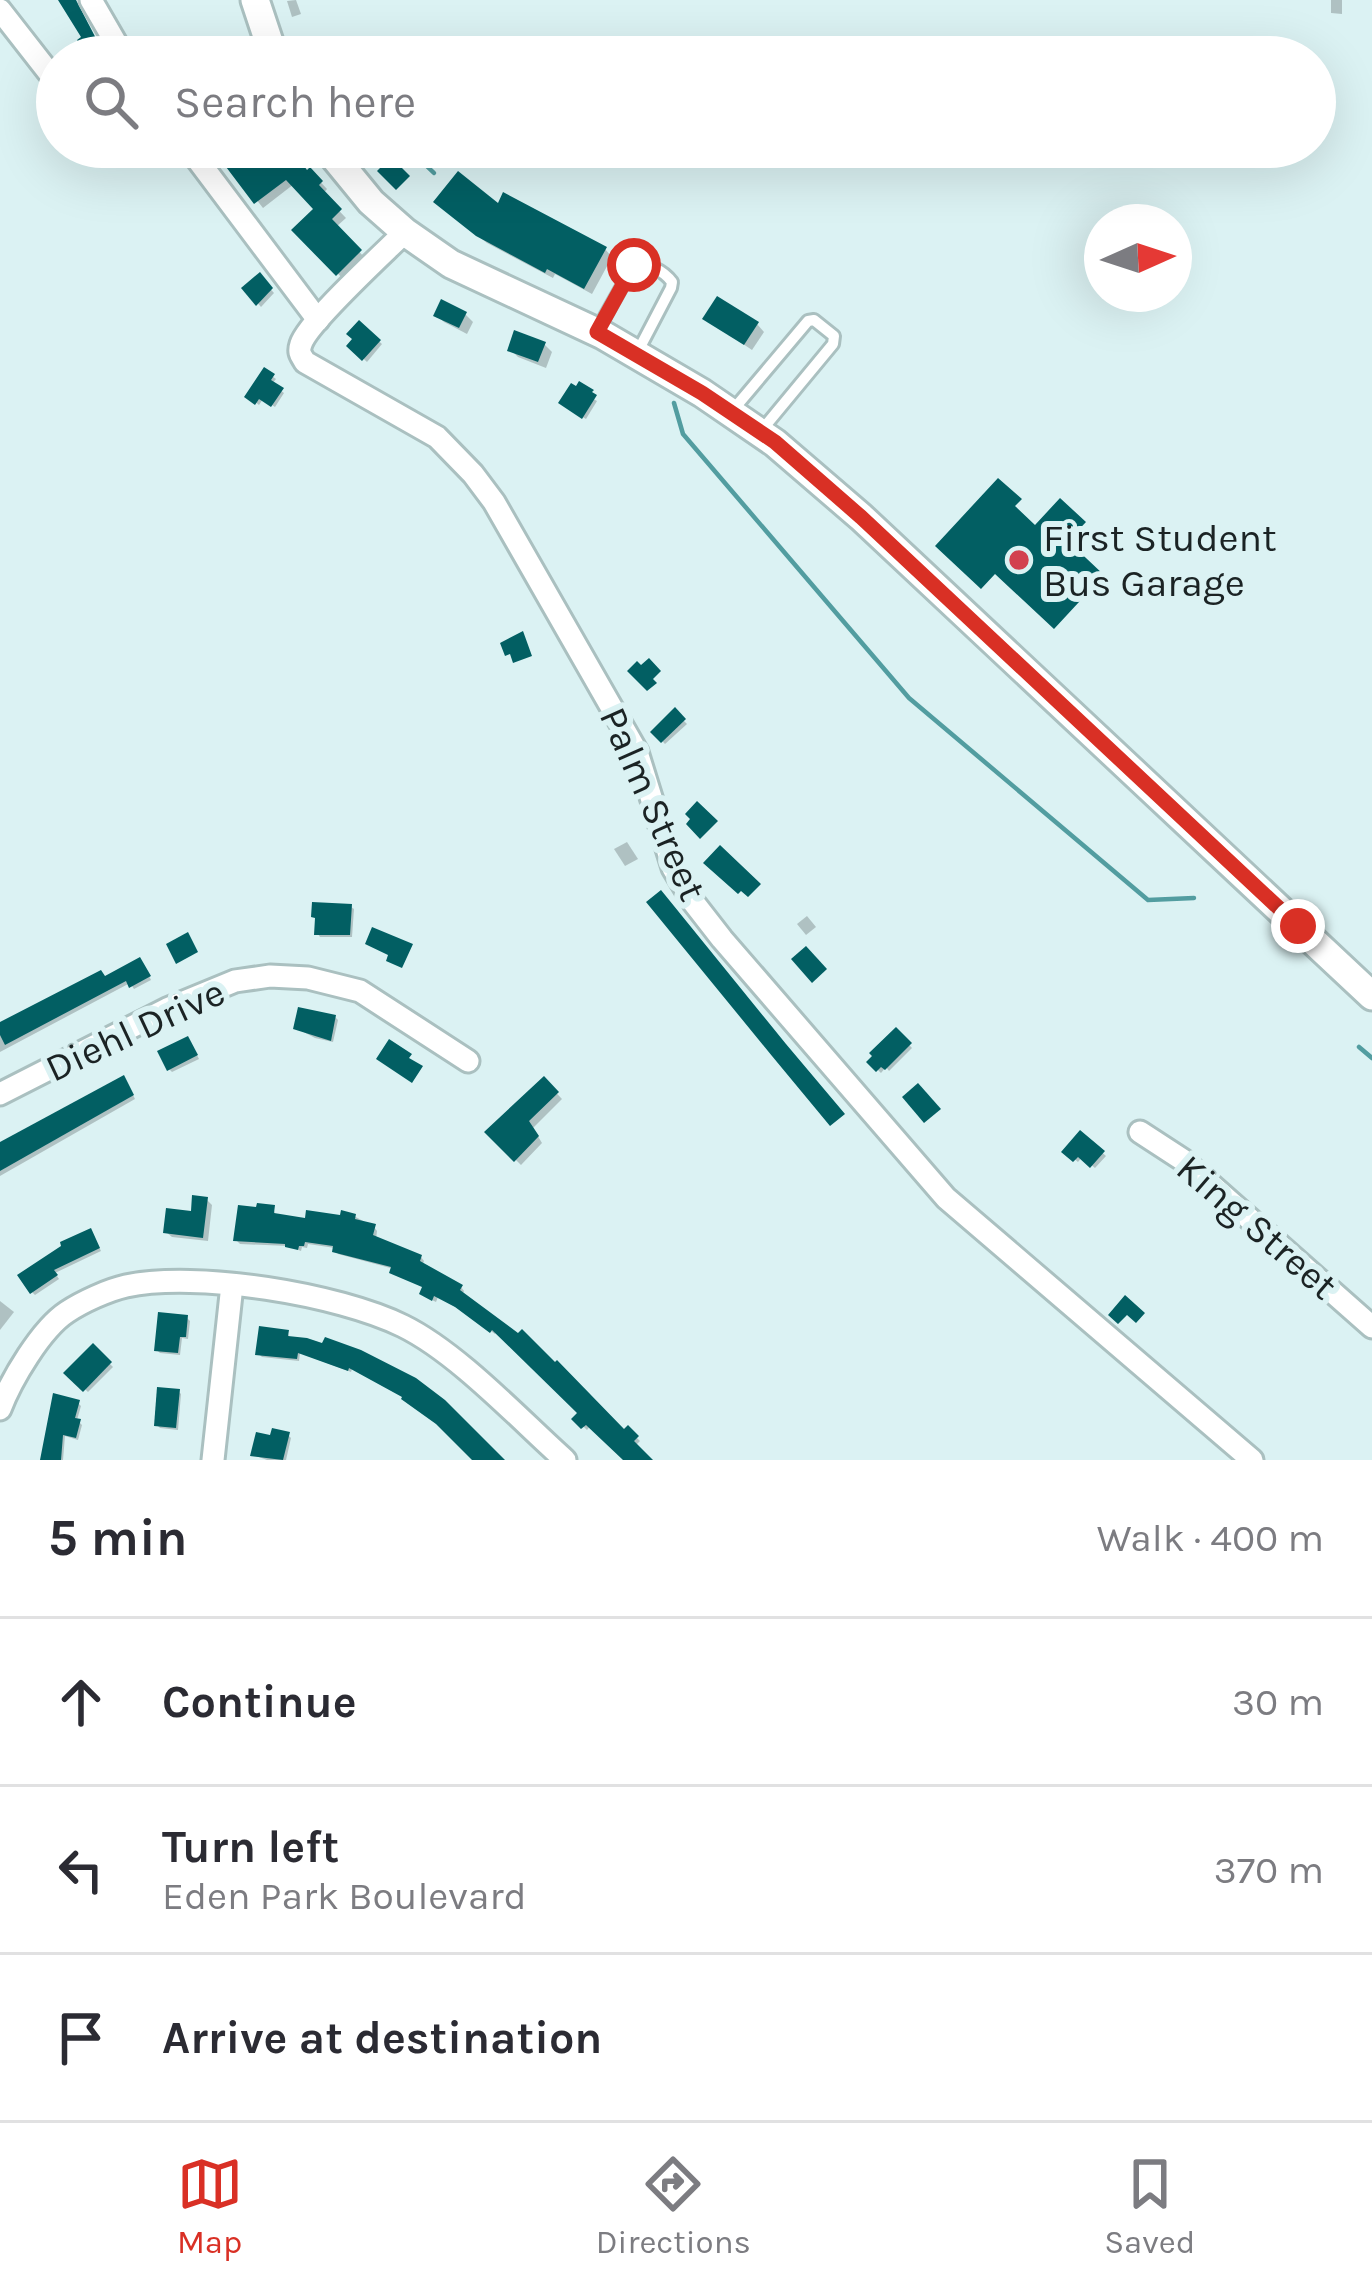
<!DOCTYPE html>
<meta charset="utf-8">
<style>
body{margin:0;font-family:Karla,sans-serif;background:#f7f7f7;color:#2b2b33}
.compass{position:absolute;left:1084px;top:204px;width:108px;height:108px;border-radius:50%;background:#fff;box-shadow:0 12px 48px #0002;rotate:87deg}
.stop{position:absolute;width:36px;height:36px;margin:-27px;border:9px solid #d93025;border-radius:50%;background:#fff}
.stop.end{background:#d93025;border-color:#fff;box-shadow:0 3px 12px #0008}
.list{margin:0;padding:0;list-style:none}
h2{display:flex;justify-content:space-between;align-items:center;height:156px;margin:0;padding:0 48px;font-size:51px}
h2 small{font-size:39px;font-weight:400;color:#7c7c81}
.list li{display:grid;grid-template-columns:78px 1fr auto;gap:36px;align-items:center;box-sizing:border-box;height:168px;padding:0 48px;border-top:3px solid #e1e1e2}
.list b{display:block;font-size:45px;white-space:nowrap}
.list p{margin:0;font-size:39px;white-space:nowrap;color:#7c7c81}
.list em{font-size:39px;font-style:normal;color:#7c7c81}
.icon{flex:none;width:66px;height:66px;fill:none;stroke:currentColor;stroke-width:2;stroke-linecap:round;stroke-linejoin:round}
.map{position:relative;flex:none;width:1372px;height:1460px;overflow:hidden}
.search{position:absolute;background:#fff;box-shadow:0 12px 48px #0002;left:36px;right:36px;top:36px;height:132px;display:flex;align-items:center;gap:30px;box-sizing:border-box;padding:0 42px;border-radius:66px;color:#7c7c81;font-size:45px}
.sheet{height:660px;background:#fff}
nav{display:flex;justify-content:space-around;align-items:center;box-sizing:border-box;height:168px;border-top:3px solid #e1e1e2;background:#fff;font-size:33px;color:#7c7c81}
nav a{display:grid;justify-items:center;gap:6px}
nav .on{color:#d93025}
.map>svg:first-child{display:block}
.shadow{fill:#0003}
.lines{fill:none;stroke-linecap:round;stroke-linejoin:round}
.stream{stroke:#529da0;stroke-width:4.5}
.building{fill:#025f63}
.service-casing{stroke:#aac0c0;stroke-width:16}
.minor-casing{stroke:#aac0c0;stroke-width:27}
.secondary-casing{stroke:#aac0c0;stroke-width:33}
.service{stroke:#fff;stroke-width:10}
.minor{stroke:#fff;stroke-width:21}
.secondary{stroke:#fff;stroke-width:27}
.route{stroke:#d93025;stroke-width:15}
.poi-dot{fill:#d2414f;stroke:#dbf2f3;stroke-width:4.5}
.labels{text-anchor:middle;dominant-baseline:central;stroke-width:12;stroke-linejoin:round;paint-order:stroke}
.poi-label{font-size:39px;fill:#1b2324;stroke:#dbf2f3;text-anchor:start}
.street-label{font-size:39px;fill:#1b2324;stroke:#dbf2f3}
</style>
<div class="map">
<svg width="1372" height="1460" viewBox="0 0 1372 1460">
<rect width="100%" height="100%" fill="#dbf2f3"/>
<!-- shadow -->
<g class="shadow">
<path d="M296,0L301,14L292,17L287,1Z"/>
<path d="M1331,0H1342V14L1331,13Z"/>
<path d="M215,147H289L308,173L310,171L327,189L323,194L346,218L336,227L366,259L344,280L296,230L317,209L294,184L263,208Z"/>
<path d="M499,207L605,249L612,257L592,294L555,274L553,278L487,243L444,209Z"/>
<path d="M259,276L274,293L261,307L245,288Z"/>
<path d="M465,314L473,322L467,334L444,322L436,315Z"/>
<path d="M706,319L757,324L764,332L752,350Z"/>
<path d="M359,324L382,344L367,362L350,346Z"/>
<path d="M544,344L552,352L546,368L518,357L511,350Z"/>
<path d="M265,371L276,379L272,384L284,393L275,407L263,399L259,405L248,396Z"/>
<path d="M577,390L597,401L586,419L564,406Z"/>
<path d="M675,712L687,724L665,744L654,732Z"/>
<path d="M627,842L638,859L625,866L614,849Z"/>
<path d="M351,907L354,909L352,937H320L318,934V920Z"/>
<path d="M807,916L816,927L806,935L797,924Z"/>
<path d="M143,964L151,980L134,989L130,983L0,1052V1026Z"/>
<path d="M335,1017L338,1020L333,1042L315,1038L296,1028Z"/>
<path d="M896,1031L912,1048L889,1071L886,1067L881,1073L870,1062Z"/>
<path d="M190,1042L199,1059L172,1072L169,1069Z"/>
<path d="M544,1080L562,1099L533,1128L542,1143L521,1165L488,1132Z"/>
<path d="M126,1082L135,1099L0,1176V1146Z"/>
<path d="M1081,1134L1106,1156L1095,1168L1082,1157L1078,1162L1065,1151Z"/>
<path d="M207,1200L212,1205L208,1241L172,1237L166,1232L193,1214Z"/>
<path d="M273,1208L276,1216L308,1221L354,1216L374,1227L377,1231L376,1239L421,1257L424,1261L422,1266L461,1287L464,1291L462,1295L624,1433L628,1429L640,1441L635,1446L591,1425L587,1430L576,1419L581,1414L497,1331L495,1334L461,1310L438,1297L436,1302L426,1297L425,1288L394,1269L338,1254L335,1248L308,1244L307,1248L302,1247L301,1251L288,1246L240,1244L236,1240Z"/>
<path d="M93,1235L101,1251L55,1273L59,1279L35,1295L32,1292L21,1276Z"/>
<path d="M0,1301L14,1312L0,1330Z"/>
<path d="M187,1318L190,1321L188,1339L182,1338L180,1355L160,1353L157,1350Z"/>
<path d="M261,1330L288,1333L290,1339L307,1341L324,1347L327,1340L360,1353L414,1381L443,1402L504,1460H477L442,1426L405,1398L352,1369L351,1372L300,1353L299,1361L262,1357L259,1354Z"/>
<path d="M93,1347L113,1367L88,1392L68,1373Z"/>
<path d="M178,1391L181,1394L178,1430L160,1428L157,1425Z"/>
<path d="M78,1403L81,1406L77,1420L82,1425L78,1440L65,1436L63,1460H43Z"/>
<path d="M288,1435L291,1438L286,1460H267L253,1455Z"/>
</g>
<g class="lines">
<!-- stream -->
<g class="stream">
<path d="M288,39L296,42L312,57"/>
<path d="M407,147L434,173"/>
<path d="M674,403L683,434L909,698L1148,900L1194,898"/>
<path d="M1359,1047L1372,1058"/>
</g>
</g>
<!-- building -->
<g class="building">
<path d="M58,0H76L101,48L87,57L77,40L81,37Z"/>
<path d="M211,147H290L307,170L310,167L323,181L319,185L342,209L332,219L362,250L336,276L291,230L313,209L286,180L254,204Z"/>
<path d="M391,157L410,176L396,190L377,171Z"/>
<path d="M458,171L498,203L503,192L607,247L584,289L547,269L545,273L476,236L433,202Z"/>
<path d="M260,272L273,288L256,306L241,288Z"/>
<path d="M717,296L759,322L744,345L702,319Z"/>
<path d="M441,299L467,312L459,328L433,316Z"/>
<path d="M359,320L381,340L362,361L346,346L352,339L346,334Z"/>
<path d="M514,330L546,342L538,362L507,351Z"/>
<path d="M264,367L275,374L271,380L284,388L271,407L259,399L255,405L244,397Z"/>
<path d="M579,381L594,390L592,392L597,395L582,419L558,403L571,383L576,386Z"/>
<path d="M998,478L1022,499L1015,506L1035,525L1060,498L1086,522L1068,541L1104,575L1054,629L995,574L981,589L935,546Z"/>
<path d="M523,631L532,656L513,663L510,654L505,656L500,643Z"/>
<path d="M649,658L661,671L653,679L657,683L647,691L627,671L637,661L641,665Z"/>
<path d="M675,707L686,719L661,743L650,732Z"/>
<path d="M697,801L718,821L700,839L686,824L690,819L685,814Z"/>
<path d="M720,845L761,884L748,897L741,891L738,894L703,863Z"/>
<path d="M661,890L786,1044L845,1114L830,1126L772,1056L646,902Z"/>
<path d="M312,902L352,904L350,935H314L315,918L311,917Z"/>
<path d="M372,927L413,944L402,968L386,961L388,955L365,944Z"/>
<path d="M188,932L198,952L176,964L166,944Z"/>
<path d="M806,946L827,969L812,983L791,959Z"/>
<path d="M140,957L151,976L129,988L126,981L5,1045L0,1035V1022L101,970L105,976Z"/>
<path d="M298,1007L336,1015L331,1041L293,1029Z"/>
<path d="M896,1027L912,1043L885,1070L881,1067L876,1072L866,1062L872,1056L869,1053Z"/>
<path d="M188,1036L198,1055L167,1071L157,1051Z"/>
<path d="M389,1039L412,1054L409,1058L423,1066L412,1083L376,1059Z"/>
<path d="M124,1075L134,1095L0,1171V1142Z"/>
<path d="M544,1076L559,1092L529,1121L539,1136L514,1162L484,1132Z"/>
<path d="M918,1083L941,1109L924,1123L902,1097Z"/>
<path d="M1080,1130L1105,1151L1090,1168L1078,1157L1073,1162L1061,1152Z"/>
<path d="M192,1195L208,1197L203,1238L163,1233L166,1208L191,1211Z"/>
<path d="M257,1203L275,1205L274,1213L305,1218L306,1210L340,1215L341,1210L356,1214L355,1219L376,1224L373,1235L422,1255L420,1261L463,1285L460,1290L518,1333L522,1329L555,1362L557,1360L624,1429L628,1425L639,1436L634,1441L653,1460H623L586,1425L581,1429L571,1419L577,1413L492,1330L490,1333L455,1307L434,1296L432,1301L419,1294L422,1287L389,1273L391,1267L332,1252L333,1246L305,1242L304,1246H299L298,1250L285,1247V1244L233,1241L238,1205L256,1207Z"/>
<path d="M91,1228L100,1248L54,1270L58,1275L30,1294L17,1275L61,1246L60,1242Z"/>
<path d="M1125,1295L1145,1313L1136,1323L1127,1315L1118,1324L1108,1315Z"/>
<path d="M158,1312L188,1315L186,1337H180L178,1353L154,1351Z"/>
<path d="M259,1326L289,1330L288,1336L307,1338L322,1343L325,1337L361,1350L416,1378L445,1400L505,1460H472L436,1424L401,1399L402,1397L349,1368L348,1371L298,1353L297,1359L255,1355Z"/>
<path d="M93,1343L112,1362L83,1392L63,1373Z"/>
<path d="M157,1387L180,1389L176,1428L154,1426Z"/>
<path d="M53,1393L80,1400L75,1418L81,1419L76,1438L63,1435L61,1460H40Z"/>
<path d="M272,1428L290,1432L283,1460L250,1456L256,1432L270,1435Z"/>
</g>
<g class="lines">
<defs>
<g id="service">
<path d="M598,329L634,265C647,262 664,271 672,282L671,288L637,353"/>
<path d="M733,410L808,321L814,320L834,336L833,344L761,431"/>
</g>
<g id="minor">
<path d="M91,0L124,57"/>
<path d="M0,10L57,83"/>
<path d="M188,147L318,320"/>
<path d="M405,232C384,253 308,322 301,344C298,353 301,355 305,362L437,437L473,474L494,502L637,752L673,868L694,903L722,939L946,1198L1252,1460"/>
<path d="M0,1094L167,1009L235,981L270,976L308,978L360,991L468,1061"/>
<path d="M1140,1132L1183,1160L1372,1327"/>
<path d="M0,1409C11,1380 41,1329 67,1312C82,1302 108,1290 126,1286C197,1271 338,1294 403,1326C458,1353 519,1419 565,1460"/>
<path d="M213,1460L232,1285"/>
</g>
<g id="secondary">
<path d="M255,0L274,57"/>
<path d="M326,147L371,202L405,232L451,264L603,335L702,393L775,443L861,517L1372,996"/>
</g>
</defs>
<!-- service casing -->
<use href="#service" class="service-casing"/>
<!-- minor casing -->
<use href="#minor" class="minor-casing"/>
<!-- secondary casing -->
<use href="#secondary" class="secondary-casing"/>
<!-- service -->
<use href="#service" class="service"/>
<!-- minor -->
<use href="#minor" class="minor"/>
<!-- secondary -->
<use href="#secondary" class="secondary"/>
</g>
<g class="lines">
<!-- route -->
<path class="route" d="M634,265L597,332L702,393L775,442L861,517L1298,926"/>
</g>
<!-- markers -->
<circle class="poi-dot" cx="1019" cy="560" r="12"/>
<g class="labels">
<!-- poi labels -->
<g class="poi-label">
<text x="1043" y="538">First Student<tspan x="1043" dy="45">Bus Garage</tspan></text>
</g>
<!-- street labels -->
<g class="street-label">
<text transform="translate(653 804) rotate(66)">Palm Street</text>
<text transform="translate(135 1030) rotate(-25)">Diehl Drive</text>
<text transform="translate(1257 1227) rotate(41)">King Street</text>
</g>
</g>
</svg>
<svg class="compass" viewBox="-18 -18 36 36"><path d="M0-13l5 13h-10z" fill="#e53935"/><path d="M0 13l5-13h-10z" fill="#7c7c81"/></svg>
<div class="stop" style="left:634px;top:265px"></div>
<div class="stop end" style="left:1298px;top:926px"></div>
<div class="search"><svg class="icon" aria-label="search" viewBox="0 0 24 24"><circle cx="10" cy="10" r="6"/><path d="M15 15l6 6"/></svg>Search here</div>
</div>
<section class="sheet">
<h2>5 min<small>Walk · 400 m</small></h2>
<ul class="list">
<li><svg class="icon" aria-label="ahead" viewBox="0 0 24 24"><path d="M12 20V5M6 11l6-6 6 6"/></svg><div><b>Continue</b></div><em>30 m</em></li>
<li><svg class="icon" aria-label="left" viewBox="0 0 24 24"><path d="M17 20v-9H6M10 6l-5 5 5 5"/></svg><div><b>Turn left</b><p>Eden Park Boulevard</p></div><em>370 m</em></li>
<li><svg class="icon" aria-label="arrive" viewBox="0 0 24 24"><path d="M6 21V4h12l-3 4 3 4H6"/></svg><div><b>Arrive at destination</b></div></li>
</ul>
</section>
<nav>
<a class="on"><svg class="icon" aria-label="map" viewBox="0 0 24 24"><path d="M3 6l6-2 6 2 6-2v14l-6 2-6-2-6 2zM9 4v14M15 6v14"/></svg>Map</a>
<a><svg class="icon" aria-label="directions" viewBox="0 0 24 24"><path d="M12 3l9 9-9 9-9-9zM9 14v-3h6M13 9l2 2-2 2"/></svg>Directions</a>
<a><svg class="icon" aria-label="saved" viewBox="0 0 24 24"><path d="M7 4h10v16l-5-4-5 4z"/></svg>Saved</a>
</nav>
